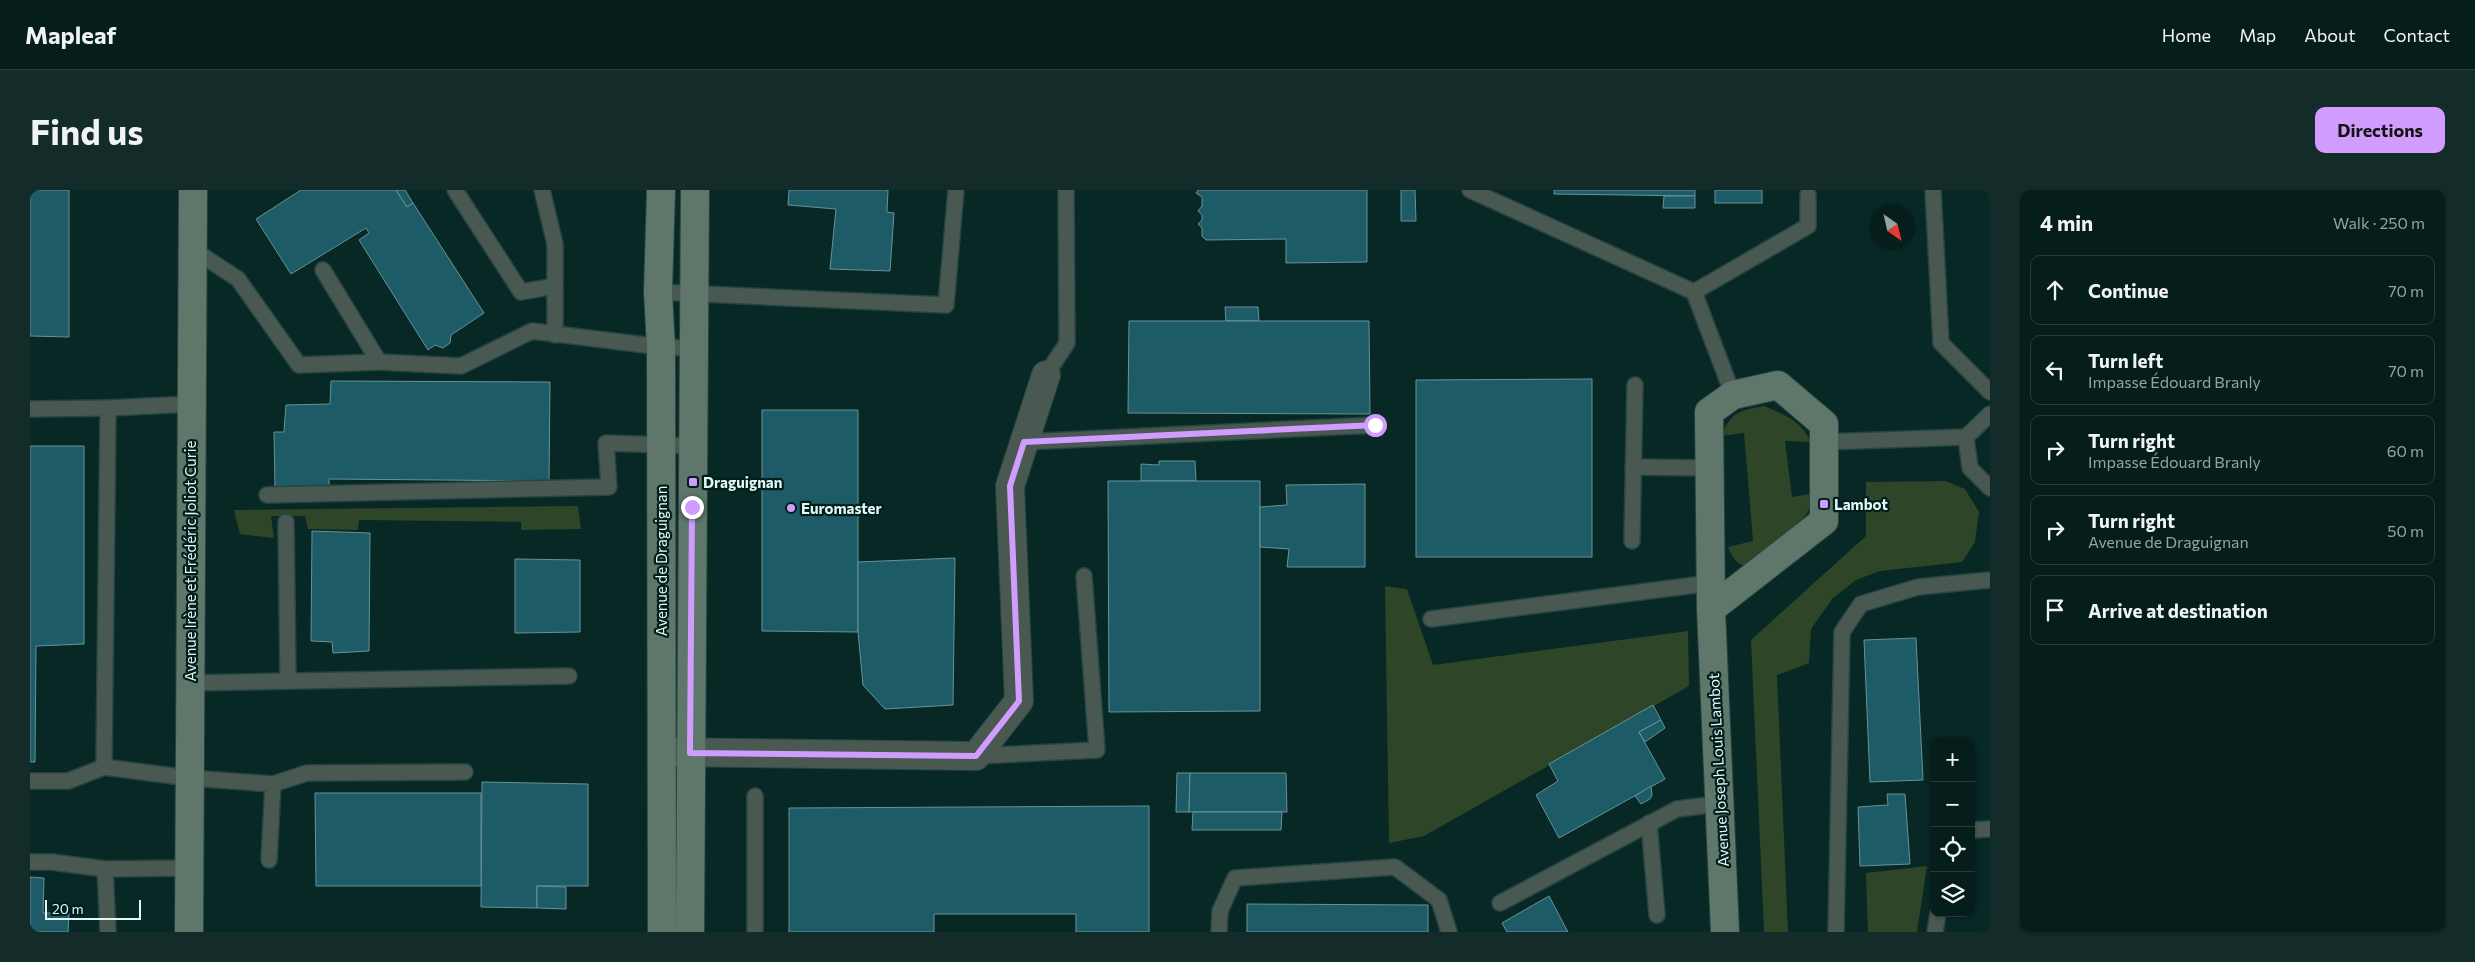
<!DOCTYPE html>
<meta charset="utf-8">
<style>
body{margin:0;font-family:Commissioner,sans-serif;background:#132b29;color:#f1f3f6}
.controls{position:absolute;right:15px;bottom:15px;display:grid;overflow:hidden;border-radius:10px;box-shadow:0 1px 4px #0004}
.controls button{width:45px;height:45px;display:grid;place-items:center;padding:0;border:0;border-bottom:1px solid #263c3b;background:#051e1c;color:#f1f3f6;font:25px sans-serif}
.compass{position:absolute;left:1840px;top:15px;width:45px;height:45px;border-radius:50%;background:#051e1c;box-shadow:0 1px 4px #0004;rotate:146deg}
.scale{position:absolute;left:15px;bottom:12px;width:96px;box-sizing:border-box;padding-left:5px;border:2px solid #e2f8f5;border-top:0;font-size:14px;line-height:18px;white-space:nowrap;color:#e2f8f5;-webkit-text-stroke:4px #001e1b;paint-order:stroke}
.stop{position:absolute;width:15px;height:15px;margin:-11px;border:4px solid #d09dff;border-radius:50%;background:#fff}
.stop.end{background:#d09dff;border-color:#fff;box-shadow:0 1px 5px #0008}
.list{margin:0;padding:0;list-style:none}
h2{display:flex;justify-content:space-between;align-items:center;height:65px;margin:0;padding:0 20px;font-size:21px}
h2 small{font-size:16px;font-weight:400;color:#97a2a3}
.list li{display:grid;grid-template-columns:32px 1fr auto;gap:15px;align-items:center;box-sizing:border-box;height:70px;margin:0 10px 10px;padding:0 10px;border:1px solid #263c3b;border-radius:10px}
.list b{display:block;font-size:19px;white-space:nowrap}
.list p{margin:0;font-size:16px;white-space:nowrap;color:#97a2a3}
.list em{font-size:16px;font-style:normal;color:#97a2a3}
.icon{flex:none;width:28px;height:28px;fill:none;stroke:currentColor;stroke-width:2;stroke-linecap:round;stroke-linejoin:round}
.map{position:relative;flex:none;width:1960px;height:742px;overflow:hidden;border-radius:10px}
header{display:flex;align-items:center;gap:30px;box-sizing:border-box;height:70px;padding:0 25px;background:#051e1c;border-bottom:1px solid #263c3b}
header strong{font-size:24px}
nav{display:flex;gap:28px;margin-inline-start:auto;font-size:18px}
.intro{display:flex;align-items:center;justify-content:space-between;box-sizing:border-box;height:120px;padding:0 30px}
h1{margin:0;font-size:35px}
.button{padding:12px 22px;border-radius:10px;background:#d09dff;color:#111;font-size:18px;font-weight:700}
main{display:flex;gap:30px;padding:0 30px}
aside{flex:1;background:#051e1c;border-radius:10px;box-shadow:0 1px 4px #0004}
.map>svg:first-child{display:block}
.green{fill:#2e4627}
.building{fill:#1d5c67;stroke:#68929a}
.lines{fill:none;stroke-linecap:round;stroke-linejoin:round}
.lane-casing{stroke:#264542;stroke-width:18}
.street-casing{stroke:#264542;stroke-width:30}
.secondary-casing{stroke:#264542;stroke-width:30}
.lane{stroke:#495850;stroke-width:15}
.street{stroke:#495850;stroke-width:28}
.secondary{stroke:#5f766a;stroke-width:28}
.route{stroke:#d09dff;stroke-width:6}
.poi-dot{fill:#d09dff;stroke:#001e1b;stroke-width:2}
.labels{text-anchor:middle;dominant-baseline:central;stroke-width:4.5;stroke-linejoin:round;paint-order:stroke}
.poi-label{font-size:15px;font-weight:bold;fill:#e2f8f5;stroke:#001e1b;text-anchor:start}
.street-label{font-size:15px;fill:#e2f8f5;stroke:#001e1b}
</style>
<header>
<strong>Mapleaf</strong>
<nav><a>Home</a><a>Map</a><a>About</a><a>Contact</a></nav>
</header>
<div class="intro"><h1>Find us</h1><a class="button">Directions</a></div>
<main>
<div class="map">
<svg width="1960" height="742" viewBox="0 0 1960 742">
<rect width="100%" height="100%" fill="#072825"/>
<!-- green -->
<g class="green">
<path d="M1734,216C1755,225 1770,230 1781,252L1755,251L1762,307L1786,303L1776,325L1721,379C1708,375 1703,370 1698,357L1723,351L1714,243L1691,246C1702,221 1709,221 1734,216Z"/>
<path d="M1915,291L1935,299L1949,322L1945,352L1932,372L1850,381L1826,390L1803,408L1781,439L1779,473L1747,485L1758,742H1734L1721,450L1836,346V292Z"/>
<path d="M548,316L551,339L491,340V332L329,330L328,340L278,339L275,326H241L244,348L210,344L204,320Z"/>
<path d="M1355,396L1377,399L1403,475L1658,441L1659,496L1394,646L1359,653Z"/>
<path d="M1897,676L1887,742H1838L1836,683Z"/>
</g>
<!-- building -->
<g class="building">
<path d="M0,0H39V147L0,146Z"/>
<path d="M271,0H366L377,17L383,13L454,123L421,145L420,153L413,158L405,155L398,160L329,50L339,43L336,38L261,84L226,29Z"/>
<path d="M366,0H375L383,13L377,17Z"/>
<path d="M759,0H858L857,22L864,23L860,81L800,79L806,19L758,15Z"/>
<path d="M1168,0H1337V72L1256,73V49L1176,50L1172,46V38L1168,34L1172,30V25L1168,21L1172,16V7L1166,3Z"/>
<path d="M1371,0H1385L1386,31H1371Z"/>
<path d="M1524,0H1665V6L1524,4Z"/>
<rect x="1685" y="0" width="47" height="13"/>
<path d="M1634,6H1665V18H1633Z"/>
<path d="M1195,117H1228L1229,131H1196Z"/>
<path d="M1099,131H1339L1340,224L1098,223Z"/>
<path d="M1562,189V367H1386V190Z"/>
<path d="M301,191L520,192L519,291L299,289V297H245L244,242H254L256,215L300,214Z"/>
<path d="M732,220H828V442L732,441Z"/>
<path d="M0,256H54V454L6,456L5,572H0Z"/>
<path d="M1129,271H1165L1166,291H1111V274L1129,275Z"/>
<path d="M1078,291H1230V521L1079,522Z"/>
<path d="M1335,294V377H1257L1259,359L1230,357V317L1257,315L1256,295Z"/>
<path d="M282,341L340,343L339,461L303,463L302,452L281,451Z"/>
<path d="M925,368L923,515L855,519L833,495L828,442V372Z"/>
<path d="M485,369L550,370V442L485,443Z"/>
<path d="M1886,448L1893,590L1840,592L1834,450Z"/>
<path d="M1623,515L1631,530L1609,542L1635,589L1529,648L1506,605L1528,591L1519,574Z"/>
<path d="M1631,530L1635,538L1615,552L1609,542Z"/>
<path d="M1147,583H1160L1159,622H1146Z"/>
<path d="M1160,583H1256L1257,622H1159Z"/>
<path d="M452,592L558,594V696H507V718L451,717Z"/>
<path d="M1621,596L1622,605L1620,609L1611,614L1605,606Z"/>
<path d="M285,603H451V696H286Z"/>
<path d="M1857,604H1875L1880,674L1830,676L1828,617L1858,615Z"/>
<path d="M1119,616V742H1046V724H904V742H759V618Z"/>
<path d="M1163,622H1252L1251,640H1162Z"/>
<path d="M0,687L14,688L13,723H39L38,742H0Z"/>
<path d="M507,696L536,697V719L507,718Z"/>
<path d="M1519,706L1538,742H1477L1472,733Z"/>
<path d="M1217,714L1398,715V742H1217Z"/>
</g>
<g class="lines">
<defs>
<g id="lane">
<path d="M425,0L491,102L525,96"/>
<path d="M512,0L525,54V145"/>
<path d="M1440,0L1664,102L1703,205"/>
<path d="M1903,0L1911,153L1960,202"/>
<path d="M162,59L208,89L269,175L349,172"/>
<path d="M293,80L349,172L431,176L502,141L631,157L663,158"/>
<path d="M628,102L916,115L926,0"/>
<path d="M1664,102L1778,36V5"/>
<path d="M1016,185L1037,153L1036,0"/>
<path d="M161,214L78,218L74,577L159,588L243,594L239,670"/>
<path d="M0,219L78,218"/>
<path d="M1936,247L1940,278L1960,298"/>
<path d="M994,252L1345,235"/>
<path d="M1794,252L1936,247L1960,224"/>
<path d="M1603,277L1679,278"/>
<path d="M237,305L579,297L576,253L663,256"/>
<path d="M256,332L258,491"/>
<path d="M1602,351L1605,195"/>
<path d="M1401,429L1681,393"/>
<path d="M159,493L539,486"/>
<path d="M946,566L1067,560L1054,386"/>
<path d="M0,591H38L74,577"/>
<path d="M243,594L277,583L435,582"/>
<path d="M1619,633L1627,725"/>
<path d="M1941,640L1960,639"/>
<path d="M0,672H22L75,679"/>
<path d="M1470,713L1647,619L1688,614"/>
<path d="M78,742L75,679L159,678"/>
<path d="M725,742V606"/>
<path d="M1189,742L1190,721L1205,688L1365,677L1409,710L1419,742"/>
<path d="M1806,742L1812,442L1831,414L1888,397L1960,390"/>
<path d="M1905,742L1908,723"/>
</g>
<path id="street" d="M632,562L946,566L989,511L980,296L1016,185"/>
<g id="secondary">
<path d="M631,0L628,102L631,157L632,742"/>
<path d="M1681,419L1794,331V234L1748,195L1703,205L1679,222L1681,419L1695,742"/>
<path d="M159,742L163,0"/>
<path d="M660,742L665,0"/>
</g>
</defs>
<!-- lane casing -->
<use href="#lane" class="lane-casing"/>
<!-- street casing -->
<use href="#street" class="street-casing"/>
<!-- secondary casing -->
<use href="#secondary" class="secondary-casing"/>
<!-- lane -->
<use href="#lane" class="lane"/>
<!-- street -->
<use href="#street" class="street"/>
<!-- secondary -->
<use href="#secondary" class="secondary"/>
</g>
<g class="lines">
<!-- route -->
<path class="route" d="M662,317L660,563L946,566L989,511L980,296L994,252L1345,235"/>
</g>
<!-- markers -->
<g class="poi-dot">
<rect x="658" y="287" width="10" height="10" rx="2.5"/>
<rect x="1789" y="309" width="10" height="10" rx="2.5"/>
<circle cx="761" cy="318" r="5"/>
</g>
<g class="labels">
<!-- poi labels -->
<g class="poi-label">
<text x="673" y="292">Draguignan</text>
<text x="1804" y="314">Lambot</text>
<text x="771" y="318">Euromaster</text>
</g>
<!-- street labels -->
<g class="street-label">
<text transform="translate(160 371) rotate(-90)">Avenue Irène et Frédéric Joliot Curie</text>
<text transform="translate(631 371) rotate(-90)">Avenue de Draguignan</text>
<text transform="translate(1688 580) rotate(-93)">Avenue Joseph Louis Lambot</text>
</g>
</g>
</svg>
<div class="controls">
<button>+</button>
<button>−</button>
<button><svg class="icon" aria-label="locate" viewBox="0 0 24 24"><circle cx="12" cy="12" r="6"/><path d="M12 2v4M12 18v4M2 12h4M18 12h4"/></svg></button>
<button><svg class="icon" aria-label="layers" viewBox="0 0 24 24"><path d="M12 4l9 5-9 5-9-5zM3 14l9 5 9-5"/></svg></button>
</div>
<svg class="compass" viewBox="-18 -18 36 36"><path d="M0-13l5 13h-10z" fill="#e53935"/><path d="M0 13l5-13h-10z" fill="#97a2a3"/></svg>
<div class="scale">20 m</div>
<div class="stop" style="left:1345px;top:235px"></div>
<div class="stop end" style="left:662px;top:317px"></div>
</div>
<aside>
<h2>4 min<small>Walk · 250 m</small></h2>
<ul class="list">
<li><svg class="icon" aria-label="ahead" viewBox="0 0 24 24"><path d="M12 20V5M6 11l6-6 6 6"/></svg><div><b>Continue</b></div><em>70 m</em></li>
<li><svg class="icon" aria-label="left" viewBox="0 0 24 24"><path d="M17 20v-9H6M10 6l-5 5 5 5"/></svg><div><b>Turn left</b><p>Impasse Édouard Branly</p></div><em>70 m</em></li>
<li><svg class="icon" aria-label="right" viewBox="0 0 24 24"><path d="M7 20v-9h11M14 6l5 5-5 5"/></svg><div><b>Turn right</b><p>Impasse Édouard Branly</p></div><em>60 m</em></li>
<li><svg class="icon" aria-label="right" viewBox="0 0 24 24"><path d="M7 20v-9h11M14 6l5 5-5 5"/></svg><div><b>Turn right</b><p>Avenue de Draguignan</p></div><em>50 m</em></li>
<li><svg class="icon" aria-label="arrive" viewBox="0 0 24 24"><path d="M6 21V4h12l-3 4 3 4H6"/></svg><div><b>Arrive at destination</b></div></li>
</ul>
</aside>
</main>
